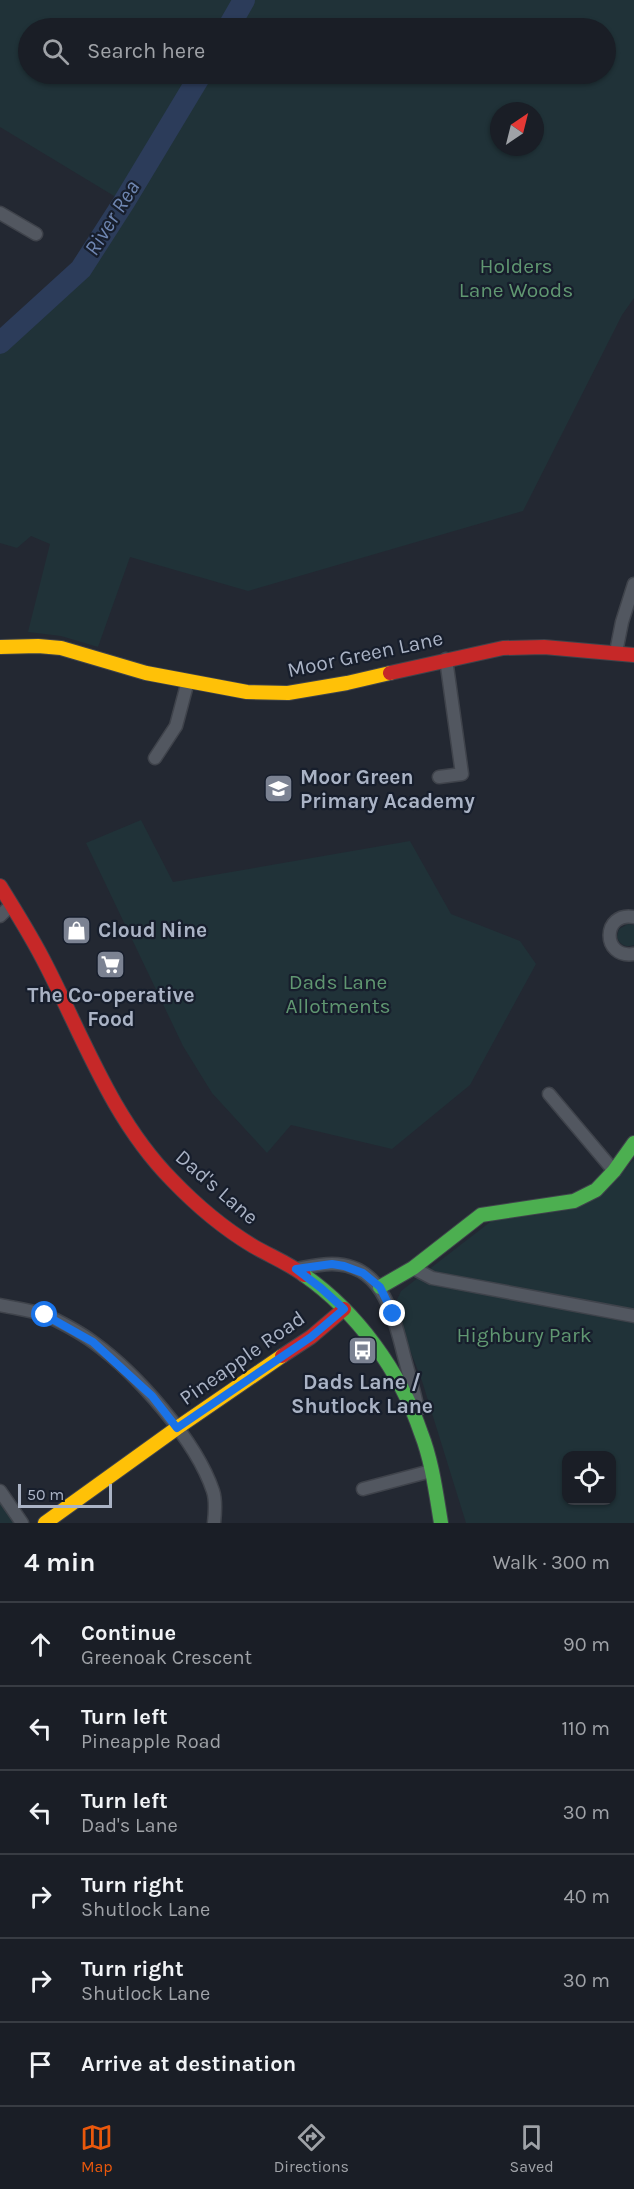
<!DOCTYPE html>
<meta charset="utf-8">
<style>
body{margin:0;font-family:Karla,sans-serif;background:#272b32;color:#f1f3f6}
.controls{position:absolute;right:18px;bottom:18px;display:grid;overflow:hidden;border-radius:12px;box-shadow:0 2px 4px #0004}
.controls button{width:54px;height:54px;display:grid;place-items:center;padding:0;border:0;border-bottom:2px solid #383c43;background:#1a1e26;color:#f1f3f6;font:30px sans-serif}
.compass{position:absolute;left:490px;top:102px;width:54px;height:54px;border-radius:50%;background:#1a1e26;box-shadow:0 2px 4px #0004;rotate:35deg}
.scale{position:absolute;left:18px;bottom:15px;width:94px;box-sizing:border-box;padding-left:6px;border:3px solid #aab3c5;border-top:0;font-size:16px;line-height:21px;white-space:nowrap;color:#aab3c5;-webkit-text-stroke:4px #171e2c;paint-order:stroke}
.stop{position:absolute;width:18px;height:18px;margin:-14px;border:4px solid #1a73e8;border-radius:50%;background:#fff}
.stop.end{background:#1a73e8;border-color:#fff;box-shadow:0 2px 6px #0008}
.list{margin:0;padding:0;list-style:none}
h2{display:flex;justify-content:space-between;align-items:center;height:78px;margin:0;padding:0 24px;font-size:26px}
h2 small{font-size:20px;font-weight:400;color:#9fa2a7}
.list li{display:grid;grid-template-columns:39px 1fr auto;gap:18px;align-items:center;box-sizing:border-box;height:84px;padding:0 24px;border-top:2px solid #383c43}
.list b{display:block;font-size:22px;white-space:nowrap}
.list p{margin:0;font-size:20px;white-space:nowrap;color:#9fa2a7}
.list em{font-size:20px;font-style:normal;color:#9fa2a7}
.icon{flex:none;width:33px;height:33px;fill:none;stroke:currentColor;stroke-width:2;stroke-linecap:round;stroke-linejoin:round}
.map{position:relative;flex:none;width:634px;height:1523px;overflow:hidden}
.search{position:absolute;background:#1a1e26;box-shadow:0 2px 4px #0004;left:18px;right:18px;top:18px;height:66px;display:flex;align-items:center;gap:15px;box-sizing:border-box;padding:0 21px;border-radius:33px;color:#9fa2a7;font-size:22px}
.sheet{height:582px;background:#1a1e26}
nav{display:flex;justify-content:space-around;align-items:center;box-sizing:border-box;height:84px;border-top:2px solid #383c43;background:#1a1e26;font-size:16px;color:#9fa2a7}
nav a{display:grid;justify-items:center;gap:3px}
nav .on{color:#ea580c}
.map>svg:first-child{display:block}
.green{fill:#203238;fill-rule:evenodd}
.lines{fill:none;stroke-linecap:round;stroke-linejoin:round}
.river{stroke:#2c3c5a;stroke-width:22}
.street-casing{stroke:#3f434b;stroke-width:15}
.fast-casing{stroke:#3f434b;stroke-width:16}
.slow-casing{stroke:#3f434b;stroke-width:16}
.jam-casing{stroke:#3f434b;stroke-width:16}
.street{stroke:#525760;stroke-width:12}
.fast{stroke:#4caf50;stroke-width:14}
.slow{stroke:#ffc107;stroke-width:14}
.jam{stroke:#c62828;stroke-width:14}
.route{stroke:#1a73e8;stroke-width:8}
.labels{text-anchor:middle;dominant-baseline:central;stroke-width:4.5;stroke-linejoin:round;paint-order:stroke}
.park-label{font-size:21px;fill:#609771;stroke:#171e2c}
.street-label{font-size:21px;fill:#aab3c5;stroke:#171e2c}
.poi-label{font-size:21px;font-weight:bold;fill:#aab3c5;stroke:#171e2c;text-anchor:start}
.water-label{font-size:22px;font-style:italic;fill:#6f86b1;stroke:#171e2c}
</style>
<div class="map">
<svg width="634" height="1523" viewBox="0 0 634 1523">
<rect width="100%" height="100%" fill="#232832"/>
<!-- green -->
<g class="green">
<path d="M0,0H634V298L622,315L523,511L248,591L130,557L98,647L61,636L28,632L50,544L31,536L17,548L0,543V343L81,269L124,202L0,127ZM28,28H606V74H28ZM499,111H535V147H499Z"/>
<path d="M141,820L173,882L410,841L451,914L520,941L536,964L470,1085L392,1149L291,1125L267,1153L212,1093L183,1046L86,843Z"/>
<path d="M628,924L634,925V945C626,948 620,945 617,937L619,929Z"/>
<path d="M634,1159V1523H466L422,1381L401,1327L395,1304L401,1291L494,1219L536,1215L582,1204L614,1182ZM566,1456H612V1500H566Z"/>
<path d="M0,1496L19,1523H0Z"/>
</g>
<g class="lines">
<!-- river -->
<g class="river">
<path d="M228,28L244,0"/>
<path d="M0,343L81,269L124,202L201,74"/>
</g>
<defs>
<g id="street">
<path d="M0,213L36,234"/>
<path d="M616,652L622,622L634,584"/>
<path d="M155,758L176,726L188,681"/>
<path d="M439,777L462,774L446,659"/>
<path d="M0,916L11,905"/>
<path d="M634,917C602,911 601,959 634,954"/>
<path d="M549,1094L614,1171"/>
<path d="M413,1268L432,1278L634,1316"/>
<path d="M296,1269C307,1267 320,1264 332,1264C380,1264 392,1310 402,1348C407,1369 414,1389 418,1410"/>
<path d="M0,1305C14,1308 31,1310 45,1315C59,1321 81,1333 93,1342C136,1373 196,1440 213,1491C216,1500 215,1514 214,1523"/>
<path d="M363,1489L431,1471"/>
<path d="M0,1491L22,1523"/>
</g>
<g id="fast">
<path d="M304,1275C357,1312 400,1371 421,1433C432,1461 436,1493 441,1523"/>
<path d="M380,1287L413,1268L481,1215L574,1201L596,1190L614,1171L634,1143"/>
</g>
<g id="slow">
<path d="M0,647L38,646L61,648L146,673L247,692L288,693L347,683L390,673"/>
<path d="M45,1523L177,1428L282,1356"/>
</g>
<g id="jam">
<path d="M390,673L503,648L544,647L634,655"/>
<path d="M0,886C16,912 32,937 46,965C84,1039 112,1119 172,1180C196,1205 223,1228 253,1246C270,1256 288,1263 304,1275"/>
<path d="M282,1356L311,1337L344,1309"/>
</g>
</defs>
<!-- street casing -->
<use href="#street" class="street-casing"/>
<!-- fast casing -->
<use href="#fast" class="fast-casing"/>
<!-- slow casing -->
<use href="#slow" class="slow-casing"/>
<!-- jam casing -->
<use href="#jam" class="jam-casing"/>
<!-- street -->
<use href="#street" class="street"/>
<!-- fast -->
<use href="#fast" class="fast"/>
<!-- slow -->
<use href="#slow" class="slow"/>
<!-- jam -->
<use href="#jam" class="jam"/>
</g>
<g class="lines">
<!-- route -->
<path class="route" d="M45,1315L93,1342L152,1396L177,1428L311,1337L344,1309L321,1288L296,1269L332,1264L344,1266L363,1273L380,1287L393,1314"/>
</g>
<!-- icons -->
<defs>
<symbol id="school-square" viewBox="-11 -11 22 22"><rect x="-9" y="-9" width="18" height="18" rx="4" fill="#7b8292" stroke="#171e2c"/><path d="M0-5L7-2L0 1L-7-2ZM-4 1L0 2.5L4 1V4Q0 6-4 4Z" fill="#fff"/></symbol>
<symbol id="shop-square" viewBox="-11 -11 22 22"><rect x="-9" y="-9" width="18" height="18" rx="4" fill="#7b8292" stroke="#171e2c"/><path d="M-5-2.5h2.3a2.7 3.5 0 0 1 5.4 0H5L5.5 6h-11ZM-1.5-2.5h3a1.5 2.3 0 0 0-3 0Z" fill="#fff"/></symbol>
<symbol id="supermarket-square" viewBox="-11 -11 22 22"><rect x="-9" y="-9" width="18" height="18" rx="4" fill="#7b8292" stroke="#171e2c"/><path d="M-6-5.5h2.5l.6 2H6L4.5 2H-2.5L-4.4-4H-6ZM-1.5 3.2a1.3 1.3 0 1 0 .1 0ZM3 3.2a1.3 1.3 0 1 0 .1 0Z" fill="#fff"/></symbol>
<symbol id="bus-square" viewBox="-11 -11 22 22"><rect x="-9" y="-9" width="18" height="18" rx="4" fill="#7b8292" stroke="#171e2c"/><path d="M-5-6H5V4H4V6H2V4H-2V6H-4V4H-5ZM-3.5-4V0h7V-4ZM-3.5 1.2v1.5H-2V1.2ZM2 1.2v1.5H3.5V1.2Z" fill="#fff"/></symbol>
</defs>
<g fill-rule="evenodd">
<use href="#school-square" x="262" y="772" width="33" height="33"/>
<use href="#shop-square" x="60" y="914" width="33" height="33"/>
<use href="#supermarket-square" x="94" y="948" width="33" height="33"/>
<use href="#bus-square" x="346" y="1334" width="33" height="33"/>
</g>
<g class="labels">
<!-- park labels -->
<g class="park-label">
<text x="516" y="266">Holders<tspan x="516" dy="24">Lane Woods</tspan></text>
<text x="338" y="982">Dads Lane<tspan x="338" dy="24">Allotments</tspan></text>
<text x="524" y="1335">Highbury Park</text>
</g>
<!-- street labels -->
<g class="street-label">
<text transform="translate(365 654) rotate(-12)">Moor Green Lane</text>
<text transform="translate(217 1187) rotate(41)">Dad's Lane</text>
<text transform="translate(242 1358) rotate(-35)">Pineapple Road</text>
</g>
<!-- poi labels -->
<g class="poi-label">
<text x="300" y="777">Moor Green<tspan x="300" dy="24">Primary Academy</tspan></text>
<text x="98" y="930">Cloud Nine</text>
<text x="111" y="995" text-anchor="middle">The Co-operative<tspan x="111" dy="24">Food</tspan></text>
<text x="362" y="1382" text-anchor="middle">Dads Lane /<tspan x="362" dy="24">Shutlock Lane</tspan></text>
</g>
<!-- water labels -->
<g class="water-label">
<text transform="translate(112 218) rotate(-58)">River Rea</text>
</g>
</g>
</svg>
<div class="controls">
<button><svg class="icon" aria-label="locate" viewBox="0 0 24 24"><circle cx="12" cy="12" r="6"/><path d="M12 2v4M12 18v4M2 12h4M18 12h4"/></svg></button>
</div>
<svg class="compass" viewBox="-18 -18 36 36"><path d="M0-13l5 13h-10z" fill="#e53935"/><path d="M0 13l5-13h-10z" fill="#9fa2a7"/></svg>
<div class="scale">50 m</div>
<div class="stop" style="left:45px;top:1315px"></div>
<div class="stop end" style="left:393px;top:1314px"></div>
<div class="search"><svg class="icon" aria-label="search" viewBox="0 0 24 24"><circle cx="10" cy="10" r="6"/><path d="M15 15l6 6"/></svg>Search here</div>
</div>
<section class="sheet">
<h2>4 min<small>Walk · 300 m</small></h2>
<ul class="list">
<li><svg class="icon" aria-label="ahead" viewBox="0 0 24 24"><path d="M12 20V5M6 11l6-6 6 6"/></svg><div><b>Continue</b><p>Greenoak Crescent</p></div><em>90 m</em></li>
<li><svg class="icon" aria-label="left" viewBox="0 0 24 24"><path d="M17 20v-9H6M10 6l-5 5 5 5"/></svg><div><b>Turn left</b><p>Pineapple Road</p></div><em>110 m</em></li>
<li><svg class="icon" aria-label="left" viewBox="0 0 24 24"><path d="M17 20v-9H6M10 6l-5 5 5 5"/></svg><div><b>Turn left</b><p>Dad's Lane</p></div><em>30 m</em></li>
<li><svg class="icon" aria-label="right" viewBox="0 0 24 24"><path d="M7 20v-9h11M14 6l5 5-5 5"/></svg><div><b>Turn right</b><p>Shutlock Lane</p></div><em>40 m</em></li>
<li><svg class="icon" aria-label="right" viewBox="0 0 24 24"><path d="M7 20v-9h11M14 6l5 5-5 5"/></svg><div><b>Turn right</b><p>Shutlock Lane</p></div><em>30 m</em></li>
<li><svg class="icon" aria-label="arrive" viewBox="0 0 24 24"><path d="M6 21V4h12l-3 4 3 4H6"/></svg><div><b>Arrive at destination</b></div></li>
</ul>
</section>
<nav>
<a class="on"><svg class="icon" aria-label="map" viewBox="0 0 24 24"><path d="M3 6l6-2 6 2 6-2v14l-6 2-6-2-6 2zM9 4v14M15 6v14"/></svg>Map</a>
<a><svg class="icon" aria-label="directions" viewBox="0 0 24 24"><path d="M12 3l9 9-9 9-9-9zM9 14v-3h6M13 9l2 2-2 2"/></svg>Directions</a>
<a><svg class="icon" aria-label="saved" viewBox="0 0 24 24"><path d="M7 4h10v16l-5-4-5 4z"/></svg>Saved</a>
</nav>
